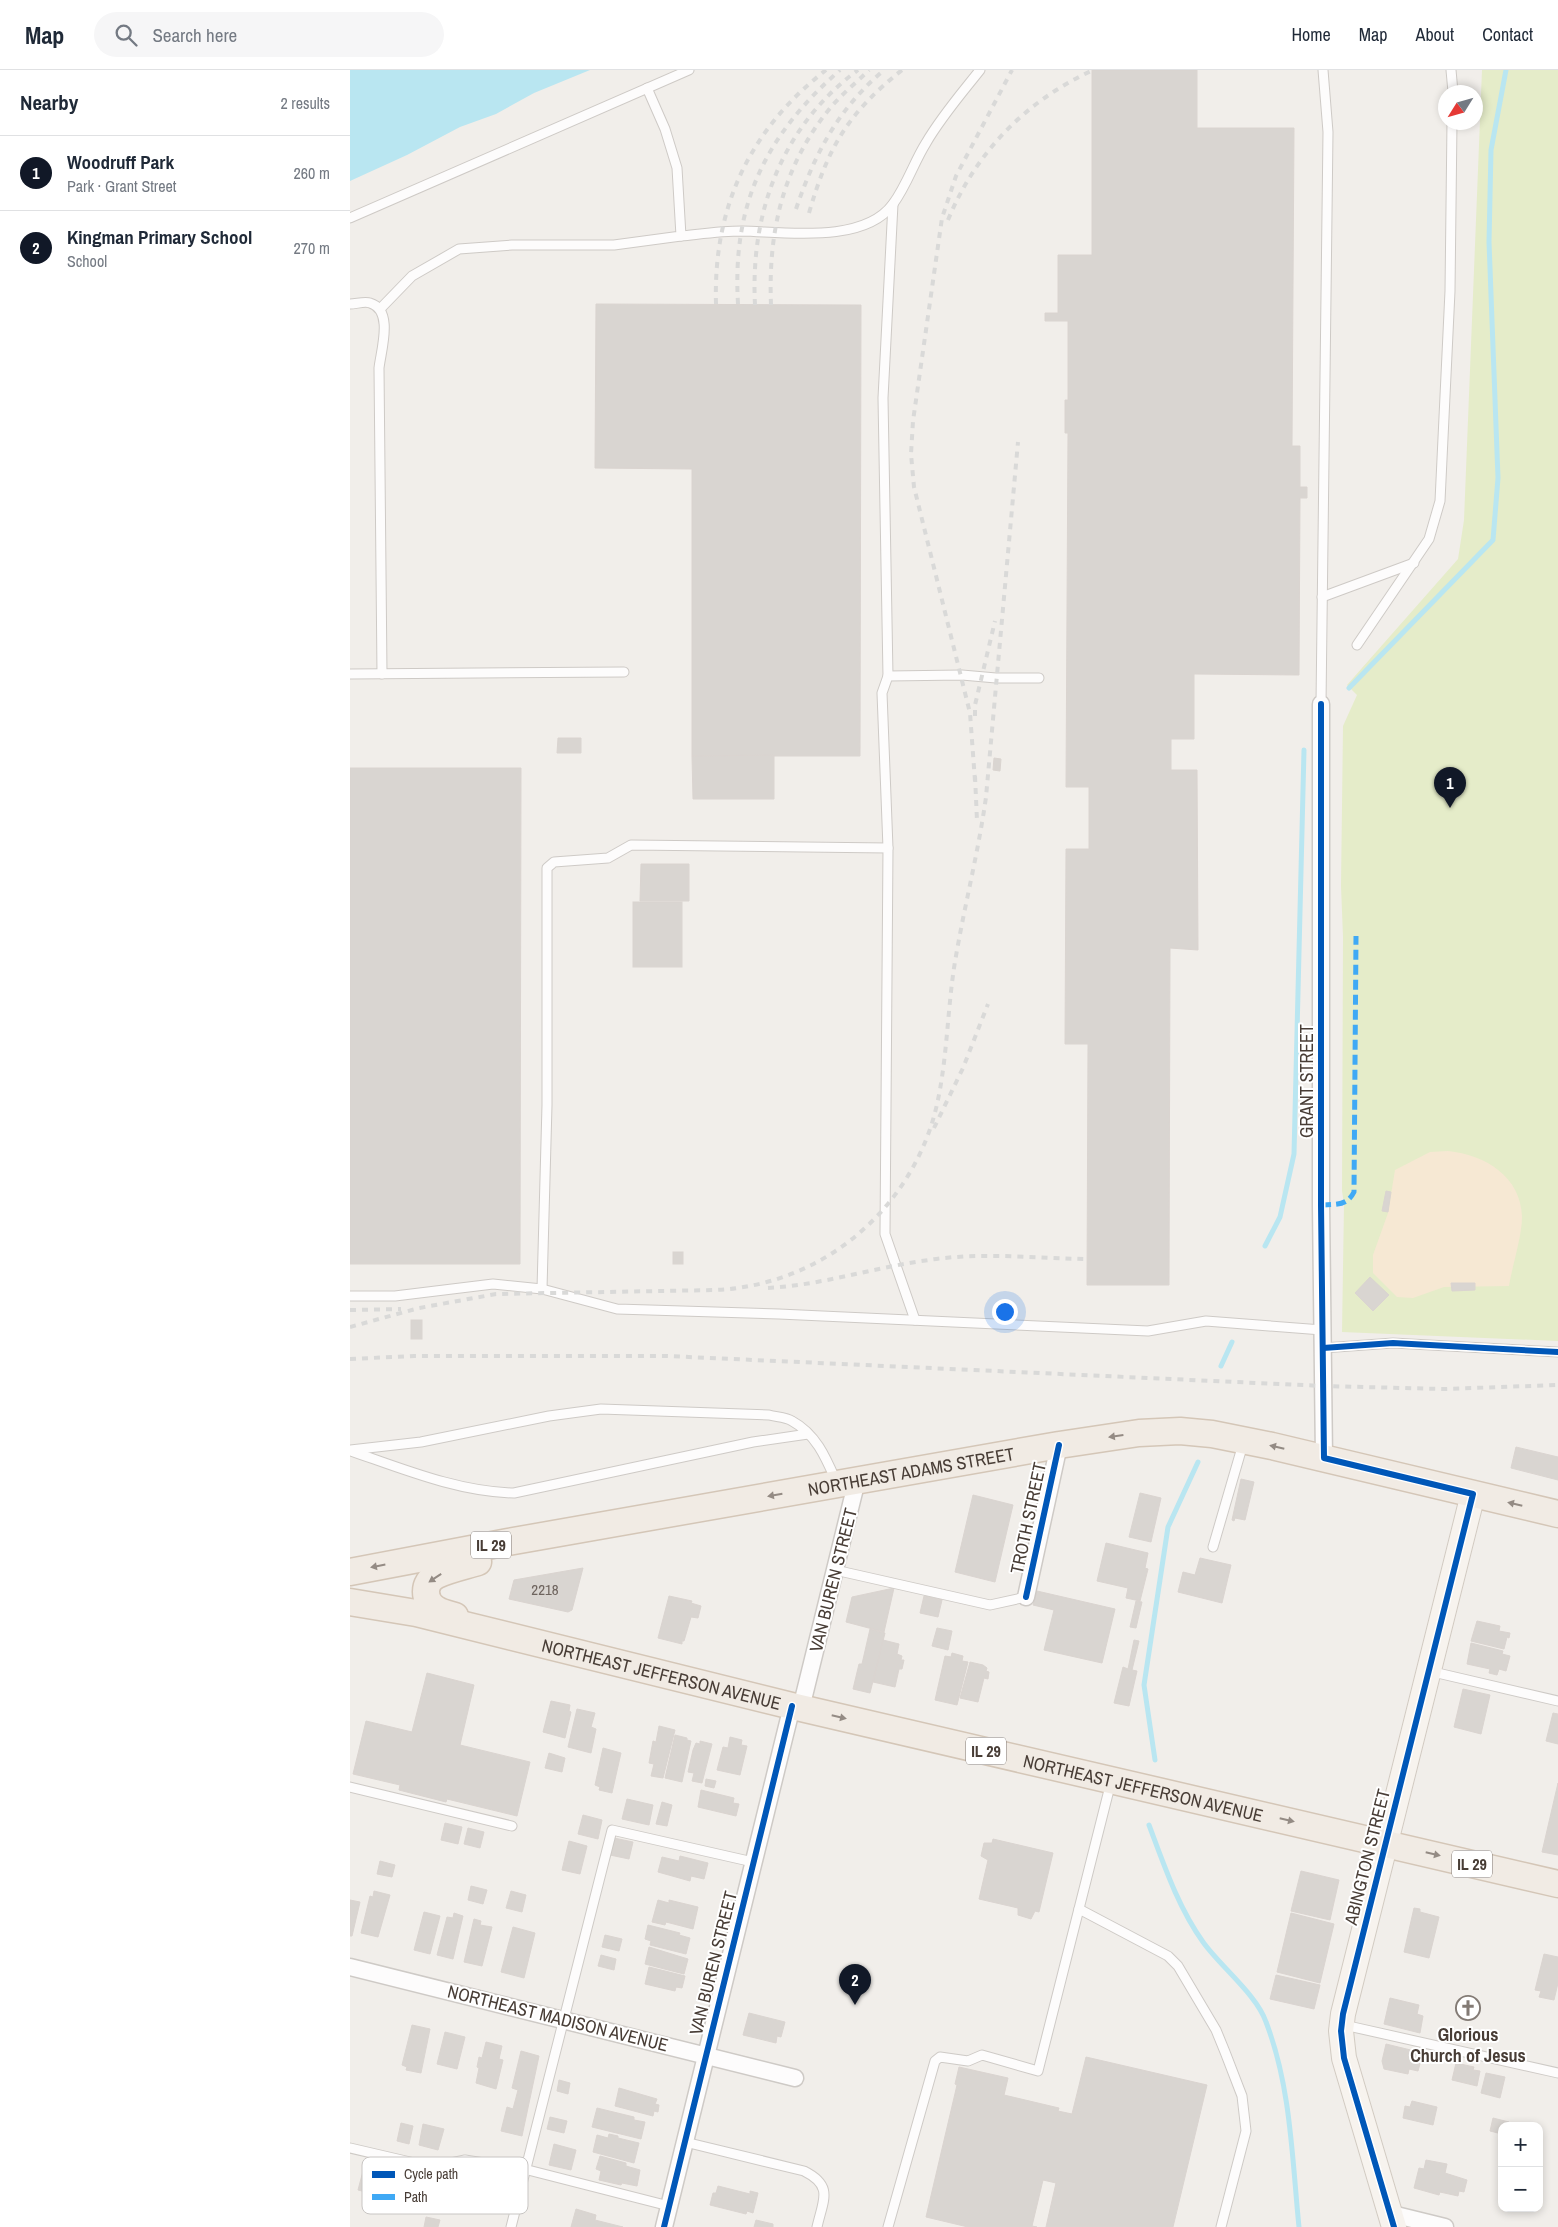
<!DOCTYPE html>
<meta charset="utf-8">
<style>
body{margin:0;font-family:"Archivo Narrow",sans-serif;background:#f6f6f7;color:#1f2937}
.controls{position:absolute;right:15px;bottom:15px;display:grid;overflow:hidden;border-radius:10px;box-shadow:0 2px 8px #0003}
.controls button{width:45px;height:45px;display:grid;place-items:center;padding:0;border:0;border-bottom:1px solid #e0e1e3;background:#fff;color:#1f2937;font:25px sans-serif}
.compass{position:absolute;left:1088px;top:15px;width:45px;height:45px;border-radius:50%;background:#fff;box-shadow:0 2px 8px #0003;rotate:233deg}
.you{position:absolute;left:654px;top:1241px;width:18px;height:18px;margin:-12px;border:4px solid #fff;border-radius:50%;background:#1a73e8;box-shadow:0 0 0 8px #1a73e833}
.badge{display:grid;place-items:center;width:32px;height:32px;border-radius:50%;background:#111827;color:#fff;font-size:16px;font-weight:700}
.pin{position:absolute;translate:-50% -41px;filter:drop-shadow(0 1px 2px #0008)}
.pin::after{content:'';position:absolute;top:26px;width:18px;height:15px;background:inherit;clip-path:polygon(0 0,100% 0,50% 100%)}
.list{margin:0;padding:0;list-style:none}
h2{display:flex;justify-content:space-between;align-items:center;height:65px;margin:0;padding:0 20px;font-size:21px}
h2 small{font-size:16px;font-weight:400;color:#747a83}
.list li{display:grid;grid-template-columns:32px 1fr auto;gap:15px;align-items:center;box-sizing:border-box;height:75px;padding:0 20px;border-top:1px solid #e0e1e3}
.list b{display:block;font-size:19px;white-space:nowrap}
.list p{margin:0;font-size:16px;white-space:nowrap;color:#747a83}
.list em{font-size:16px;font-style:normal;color:#747a83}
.icon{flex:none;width:28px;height:28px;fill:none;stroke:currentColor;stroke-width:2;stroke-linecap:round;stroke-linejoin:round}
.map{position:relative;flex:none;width:1208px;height:2157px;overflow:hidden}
header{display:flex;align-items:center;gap:30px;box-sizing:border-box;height:70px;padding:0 25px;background:#fff;border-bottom:1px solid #e0e1e3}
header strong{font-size:24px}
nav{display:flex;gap:28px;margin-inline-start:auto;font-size:18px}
.search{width:350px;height:45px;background:#f6f6f7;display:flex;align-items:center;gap:12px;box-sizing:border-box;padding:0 18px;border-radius:28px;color:#747a83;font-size:19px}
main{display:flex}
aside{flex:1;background:#fff}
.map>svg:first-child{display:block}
.green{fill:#e5ecc9}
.sand{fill:#f6e8d3}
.water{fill:#b9e6f1}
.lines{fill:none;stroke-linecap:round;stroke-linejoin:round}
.stream{stroke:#b9e6f1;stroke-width:5}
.building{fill:#d9d5d1;stroke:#dad4d0}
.lane-casing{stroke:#cecac6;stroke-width:11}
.street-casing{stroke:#cecac6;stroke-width:19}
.secondary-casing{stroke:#d2cbc2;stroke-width:26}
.primary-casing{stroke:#d4c6b7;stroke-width:29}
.lane{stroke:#fdfcfc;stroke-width:9}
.street{stroke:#fdfcfc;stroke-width:16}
.secondary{stroke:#f7f3ee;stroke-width:24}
.primary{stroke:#f1ebe4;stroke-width:26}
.rail{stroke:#d9d9d8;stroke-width:4;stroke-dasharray:6 6;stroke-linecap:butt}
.quiet{stroke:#3fa9f5;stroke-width:5;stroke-dasharray:10 5;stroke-linecap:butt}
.cycleway-casing{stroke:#fff;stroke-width:9}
.cycleway{stroke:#0057b8;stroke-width:6}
.oneway{fill:#948b84}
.labels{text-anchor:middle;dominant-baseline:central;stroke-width:4;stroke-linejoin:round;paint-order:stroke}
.number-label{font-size:15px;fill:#6e645e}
.shield{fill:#fff;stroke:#7f7772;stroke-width:1}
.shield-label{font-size:16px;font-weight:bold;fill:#483d36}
.street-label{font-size:18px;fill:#483d36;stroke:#fff}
.poi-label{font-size:18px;font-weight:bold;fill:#483d36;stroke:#fff}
.key{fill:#fff;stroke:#c8c5c3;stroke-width:1}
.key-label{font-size:14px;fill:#483d36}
</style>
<header>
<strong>Map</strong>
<div class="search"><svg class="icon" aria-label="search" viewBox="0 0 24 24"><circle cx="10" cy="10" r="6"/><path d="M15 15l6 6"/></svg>Search here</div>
<nav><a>Home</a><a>Map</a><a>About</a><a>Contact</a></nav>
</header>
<main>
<aside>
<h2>Nearby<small>2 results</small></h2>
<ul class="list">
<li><span class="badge">1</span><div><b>Woodruff Park</b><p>Park · Grant Street</p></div><em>260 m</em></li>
<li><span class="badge">2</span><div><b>Kingman Primary School</b><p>School</p></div><em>270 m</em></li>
</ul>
</aside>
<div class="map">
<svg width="1208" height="2157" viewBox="0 0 1208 2157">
<rect width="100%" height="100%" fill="#f1eeea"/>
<!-- green -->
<path class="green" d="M1132,0H1208V1271L992,1262L994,1134L992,1121L993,867L991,816L993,656L1007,625L997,615L1108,489L1114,450Z"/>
<!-- sand -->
<path class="sand" d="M1098,1081C1135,1085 1171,1106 1172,1147C1172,1166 1162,1197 1159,1216L1094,1217L1063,1228L1047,1227L1023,1203V1185L1038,1143L1045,1100L1080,1082Z"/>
<!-- water -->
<path class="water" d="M0,0H240L184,23L146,44L110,57L57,85L0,111Z"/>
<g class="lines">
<!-- stream -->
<g class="stream">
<path d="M999,618L1143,470L1148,408L1139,172L1141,80L1156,0"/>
<path d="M915,1176L930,1147L944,1084L954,680"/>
<path d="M871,1296L882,1272"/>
<path d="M805,1690L794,1615L818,1457L848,1392"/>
<path d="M799,1755C814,1795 828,1837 853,1872C870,1896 907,1925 916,1952C941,2017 942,2088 949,2157"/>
</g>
</g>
<!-- building -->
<g class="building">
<path d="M742,0H847V58H944L942,376H950V417H957V428H950L949,605L844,604V669H821V700H847L848,880L820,878L819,1215H737L738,974H715L716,779H739V717H716L718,363H715V330H718V251H695V243H708V185H742Z"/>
<path d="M246,234L511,235L510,686H342V399L245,398Z"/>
<path d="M208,668H231V683H207Z"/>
<path d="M424,685V729H343L342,686Z"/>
<path d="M644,688L651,689L650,701L643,700Z"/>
<path d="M0,698H171L170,1194H0Z"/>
<path d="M291,794H339V831H290Z"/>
<rect x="283" y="832" width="49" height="65"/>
<path d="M1036,1121L1041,1122L1038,1142L1032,1141Z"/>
<rect x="323" y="1182" width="10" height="12"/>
<path d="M1020,1207L1039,1225L1023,1241L1005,1223Z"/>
<path d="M1101,1213H1125V1220L1102,1221Z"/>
<rect x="61" y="1250" width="11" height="19"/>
<path d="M1166,1377L1208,1387V1410L1161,1398Z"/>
<path d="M891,1409L904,1412L895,1450L885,1448L884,1451L882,1450Z"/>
<path d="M790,1423L811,1428L801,1472L779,1467Z"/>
<path d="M623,1425L663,1435L645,1512L605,1502Z"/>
<path d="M756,1473L798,1483L795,1498L798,1499L790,1531L776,1528L778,1518L747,1511Z"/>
<path d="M850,1488L881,1495L872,1533L828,1522L833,1502L845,1505Z"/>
<path d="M233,1498L222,1540L218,1542L159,1529L164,1510Z"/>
<path d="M544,1518L534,1562L496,1552L502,1527Z"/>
<path d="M687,1521L765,1539L752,1593L694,1580L704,1540L683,1535Z"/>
<path d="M319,1526L342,1531L341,1533L351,1536L348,1548L341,1547L334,1571H332V1574L308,1568Z"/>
<path d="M574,1526L592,1530L588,1547L570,1543Z"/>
<path d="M786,1531L792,1532L786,1558L780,1557Z"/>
<path d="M1127,1551L1150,1556L1149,1561L1160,1563L1159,1568L1157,1567L1154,1579L1121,1571Z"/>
<path d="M587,1558L602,1561L598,1580L582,1576Z"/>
<path d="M520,1559L535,1563L520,1623L503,1619L509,1594H512Z"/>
<path d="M533,1570L549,1574L547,1584L552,1586L551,1590H554L552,1599H549L545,1617L523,1612Z"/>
<path d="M784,1570L789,1571L782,1600L787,1601L779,1636L764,1633L773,1597L778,1599Z"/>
<path d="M1121,1573L1153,1581L1152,1584L1160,1586L1156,1601L1149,1599L1147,1605L1139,1603L1140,1599L1117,1594Z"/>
<path d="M602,1583L613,1586L612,1591L618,1592L607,1635L585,1630L595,1586L601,1587Z"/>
<path d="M620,1592L633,1595L637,1598L636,1601L639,1602L638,1609L634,1608L628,1632L610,1628Z"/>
<path d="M77,1603L124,1615L110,1675L180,1692L167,1746L97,1729L96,1732L49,1720L50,1715L3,1704L16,1651L62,1662Z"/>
<path d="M1113,1619L1140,1625L1131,1664L1104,1657Z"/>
<path d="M201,1631L220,1635L219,1641L221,1642L215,1668L193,1662Z"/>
<path d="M227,1639L245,1643L241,1657L246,1659L241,1683L218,1677Z"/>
<path d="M1203,1643L1208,1644V1674L1196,1671Z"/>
<path d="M309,1656L325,1660L313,1708L301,1706L304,1694L299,1693L303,1671L306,1672Z"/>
<path d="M325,1665L337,1668V1670L341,1671L332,1712L315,1708Z"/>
<path d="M380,1667L392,1670L391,1675L397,1676L390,1705L367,1700L373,1677L378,1678Z"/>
<path d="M350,1671L362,1674L352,1713L342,1711L344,1703L338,1702L343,1680L346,1673L350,1674Z"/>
<path d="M253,1678L271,1683L262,1723L249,1720L250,1717L245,1715Z"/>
<path d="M199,1683L215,1688L212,1702L195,1698Z"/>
<path d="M356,1709L366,1711L364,1718L355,1716Z"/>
<path d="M1208,1713V1785L1192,1782Z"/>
<path d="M351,1720L384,1728L383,1733L389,1734L386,1746L348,1737Z"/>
<path d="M277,1729L303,1735L299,1755L272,1749Z"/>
<path d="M312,1732L322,1735L317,1756L306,1754Z"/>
<path d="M233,1745L252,1750L248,1769L228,1764Z"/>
<path d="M95,1753L112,1757L108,1774L91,1770Z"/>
<path d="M118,1758L134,1762L130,1778L114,1774Z"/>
<path d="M264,1768L283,1772L279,1789L260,1785Z"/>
<path d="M643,1769L703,1783L689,1842L685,1841L681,1849L668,1845V1838L629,1829L638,1790L631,1786L634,1773H642Z"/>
<path d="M219,1771L237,1776L230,1804L212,1800Z"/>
<path d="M330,1786L358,1793L354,1809L341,1806L340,1811L308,1802L312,1787L329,1791Z"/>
<path d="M30,1791L45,1795L42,1807L27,1804Z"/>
<path d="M951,1801L989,1810L980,1850L941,1841Z"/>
<path d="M121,1816L137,1820L133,1834L118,1830Z"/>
<path d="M24,1821L40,1825L28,1867L11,1863L20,1826L23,1827Z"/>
<path d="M161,1821L176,1825L172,1842L156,1838Z"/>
<path d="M0,1830L10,1832L2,1866H0Z"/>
<path d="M308,1830L319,1833V1830L348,1837L343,1859L316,1852L315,1855L302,1852Z"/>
<path d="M1064,1838L1070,1839V1842L1089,1847L1079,1888L1054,1882Z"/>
<path d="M74,1842L90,1846L80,1884L64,1880Z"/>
<path d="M104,1843L113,1846L103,1889L87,1885L97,1847L103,1848Z"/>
<path d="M941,1843L984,1854L970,1913L927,1902Z"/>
<path d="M124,1849L131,1851L130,1855L142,1857L132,1896L114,1892Z"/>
<path d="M298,1855L330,1863L329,1865L340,1868L336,1884L300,1875L301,1871L295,1869Z"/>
<path d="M163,1857L185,1863L174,1908L151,1902Z"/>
<path d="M255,1865L272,1869L269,1881L252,1877Z"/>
<path d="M299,1877L338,1889L334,1904L295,1894Z"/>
<path d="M1194,1884L1208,1887V1913L1204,1930L1189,1927L1191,1921L1185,1920Z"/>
<path d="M251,1885L266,1889L264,1900L248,1896Z"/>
<path d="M299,1897L335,1906L332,1918L326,1917L325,1921L295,1914Z"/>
<path d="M926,1905L970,1915L964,1939L920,1929Z"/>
<path d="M1040,1928L1069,1935L1067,1944L1073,1946L1070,1963L1034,1954Z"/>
<path d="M399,1943L435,1952L431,1967L427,1966L426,1973L393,1965Z"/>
<path d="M62,1955L80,1959L71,2003L56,2000L57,1997L52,1995Z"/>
<path d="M95,1962L115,1967L107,1999L87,1994Z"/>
<path d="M136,1972L152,1976L149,1989L153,1990L146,2019L126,2013L129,1998L127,1997L129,1987L132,1988Z"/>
<path d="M1036,1974L1073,1983L1068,2001L1059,1999L1058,2004L1034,1999L1032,1991Z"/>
<path d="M171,1981L189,1986L172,2066L151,2061L157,2037L163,2039L168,2020L162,2018Z"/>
<path d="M736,1987L857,2015L823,2157H696L706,2113L693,2110L682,2156L687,2157H618L576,2147L607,2015L605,2014L609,1997L658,2008L654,2025L709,2038L708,2041L722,2044Z"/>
<path d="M1106,1993L1124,1997L1123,2000L1130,2001L1127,2016L1102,2010Z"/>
<path d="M1136,2003L1155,2007L1150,2028L1131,2023Z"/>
<path d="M209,2010L220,2013L218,2024L207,2021Z"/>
<path d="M269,2018L307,2029L305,2034L309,2035L308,2042L304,2041L303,2046L265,2036Z"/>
<path d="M1062,2031L1087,2037L1083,2055L1053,2048L1055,2036L1060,2037Z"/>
<path d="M247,2038L284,2047V2050L295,2052L291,2069L242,2057Z"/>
<path d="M200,2047L217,2051L214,2063L197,2059Z"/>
<path d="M1143,2048L1159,2052L1158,2056H1152V2064L1140,2061Z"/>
<path d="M51,2053L63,2056L59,2074L47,2071Z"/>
<path d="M73,2054L94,2059L88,2080L69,2075Z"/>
<path d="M259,2064L268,2066V2068L289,2073L284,2093L243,2082L247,2065L258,2068Z"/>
<path d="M204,2074L226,2080L221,2100L199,2095Z"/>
<path d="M250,2086L276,2093V2096L290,2100L287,2116L272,2113L271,2115L249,2110L251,2101L246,2099Z"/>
<path d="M1076,2090L1097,2094L1095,2103L1117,2110L1114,2122L1109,2121L1108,2126L1090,2122L1089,2125L1064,2118L1069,2098L1074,2099Z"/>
<path d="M13,2101L32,2106L28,2125L8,2120Z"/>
<path d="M368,2116L400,2124V2121L408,2123L403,2143L397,2141L396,2144L360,2135L363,2123H366Z"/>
<path d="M226,2139L246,2145L245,2150L273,2157H221Z"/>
<path d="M76,2147L90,2150L88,2157H74Z"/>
<path d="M406,2150L423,2154V2157H404Z"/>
</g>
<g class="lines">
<defs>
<g id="lane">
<path d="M1101,0L1103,22"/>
<path d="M0,148L339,0"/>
<path d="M331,166C351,164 371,161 392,161C435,162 514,174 543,134C557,115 564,92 576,73C591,47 611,24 630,0"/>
<path d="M0,234C6,234 15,231 20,233C44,240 31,280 29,298L32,604"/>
<path d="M30,239L62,206L109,179L162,175H264L331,166L327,98L315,59L297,18"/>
<path d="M972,527L1064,493"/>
<path d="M1007,575L1079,469L1090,431L1100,221L1102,52"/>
<path d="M0,604L274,602"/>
<path d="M538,606L533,328L543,134"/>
<path d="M971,634L978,62L973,0"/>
<path d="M538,778L532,623L538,606L612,605L646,608H689"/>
<path d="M192,1219L197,1035V798L204,792L258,788L281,775L538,778L535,1164L565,1250"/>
<path d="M0,1226H45L143,1214L192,1219L267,1239L429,1244L798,1261L856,1251L972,1260"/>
<path d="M973,1278L1043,1273L1208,1282"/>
<path d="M0,1380L71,1372L199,1346L251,1339L419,1345C426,1347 436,1347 442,1351C466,1364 476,1388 486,1411"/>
<path d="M1,1381C53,1399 109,1422 164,1423L403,1372L458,1364"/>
<path d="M863,1477L893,1374"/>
<path d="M485,1500L640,1535L676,1527"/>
<path d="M1079,1601L1208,1631"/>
<path d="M0,1717L162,1756"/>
<path d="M729,1839L818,1886L828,1896L866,1960L875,1982L892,2026L896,2061L871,2157"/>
<path d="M994,1955L1208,2003"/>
<path d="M335,2072L454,2101C484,2116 473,2130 467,2157"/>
<path d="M0,2078L73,2095L87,2096L115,2090L178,2100L319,2136"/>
<path d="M161,2157L262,1760L403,1792"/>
<path d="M538,2157L585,1991L590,1987L618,1991L632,1985L688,2001L761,1712"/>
</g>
<g id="street">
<path d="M971,634V1135L974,1388"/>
<path d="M676,1527L709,1375"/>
<path d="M451,1638L507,1410"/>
<path d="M0,1897L445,2008"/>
<path d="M1042,2144L1095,2157"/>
<path d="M314,2157L442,1636"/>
</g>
<path id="secondary" d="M1044,2157L994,1988L991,1961L993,1944L1123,1424"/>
<g id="primary">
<path id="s1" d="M0,1502L158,1472L709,1375L789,1363L830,1361L862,1364L922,1376L1208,1444"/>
<path id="s2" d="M0,1532L66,1543L442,1636L1208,1814"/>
<path d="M105,1546C99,1544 92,1543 86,1539C73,1531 72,1512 87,1505C100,1499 115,1496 128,1492"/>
</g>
</defs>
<!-- lane casing -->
<use href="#lane" class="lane-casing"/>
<!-- street casing -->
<use href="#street" class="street-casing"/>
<!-- secondary casing -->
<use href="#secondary" class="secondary-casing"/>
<!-- primary casing -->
<use href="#primary" class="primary-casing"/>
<!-- lane -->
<use href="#lane" class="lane"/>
<!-- street -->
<use href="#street" class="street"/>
<!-- secondary -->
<use href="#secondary" class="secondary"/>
<!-- primary -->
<use href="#primary" class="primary"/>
<!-- rail -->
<g class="rail">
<path d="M446,139C465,83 488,39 534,0"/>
<path d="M459,143C478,77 498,43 552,0"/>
<path d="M598,150C626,82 675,32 741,1"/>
<path d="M366,234C363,137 400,59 476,0"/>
<path d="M388,234C382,134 415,66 490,0"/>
<path d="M405,235C400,142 432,56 508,0"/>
<path d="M421,235C418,161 433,95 481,37C492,24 507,12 519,0"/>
<path d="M625,646V635L645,551"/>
<path d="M625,706L627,751"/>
<path d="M625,711L620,643L564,417L561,384L563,351L592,148L606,106L662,0"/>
<path d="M584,1058L613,998L638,934"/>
<path d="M418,1218C473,1215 525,1197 579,1190C630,1182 684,1188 735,1189"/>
<path d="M0,1240L51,1239"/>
<path d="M0,1257L69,1238L146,1224L365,1220C462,1216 546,1153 579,1062C597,1012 596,951 604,898C613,841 628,785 636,727L668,372"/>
<path d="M0,1289L64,1286H317L973,1316L1094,1319L1208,1315"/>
</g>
<!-- quiet -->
<path class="quiet" d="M971,1135C986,1134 997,1136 1004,1122L1006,866"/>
<defs>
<g id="cycleway">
<path d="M971,634V1135L974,1388L1123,1424L993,1944L991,1961L994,1988L1044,2157"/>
<path d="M973,1278L1043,1273L1208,1282"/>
<path d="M676,1527L709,1375"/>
<path d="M314,2157L442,1636"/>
</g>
</defs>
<!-- cycleway casing -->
<use href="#cycleway" class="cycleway-casing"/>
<!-- cycleway -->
<use href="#cycleway" class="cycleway"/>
</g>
<!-- one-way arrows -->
<defs><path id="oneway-solid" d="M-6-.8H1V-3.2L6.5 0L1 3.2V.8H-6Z" transform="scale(1.25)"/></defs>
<g class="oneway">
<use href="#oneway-solid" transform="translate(766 1366) rotate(172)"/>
<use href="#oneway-solid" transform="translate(927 1377) rotate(-167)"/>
<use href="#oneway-solid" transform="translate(425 1425) rotate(170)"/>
<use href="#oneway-solid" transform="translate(1165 1434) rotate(-167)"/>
<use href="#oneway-solid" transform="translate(28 1496) rotate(169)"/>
<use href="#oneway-solid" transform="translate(85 1508) rotate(146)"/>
<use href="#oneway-solid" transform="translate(489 1647) rotate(13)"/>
<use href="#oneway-solid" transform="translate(937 1750) rotate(13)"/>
<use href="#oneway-solid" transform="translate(1083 1784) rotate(13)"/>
</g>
<!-- icons -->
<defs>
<symbol id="church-ring" viewBox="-11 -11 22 22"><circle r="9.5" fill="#fff" stroke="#837b75" stroke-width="1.5"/><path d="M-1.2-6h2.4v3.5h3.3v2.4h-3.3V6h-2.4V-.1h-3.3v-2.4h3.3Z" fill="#837b75"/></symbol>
</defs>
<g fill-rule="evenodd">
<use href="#church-ring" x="1104" y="1924" width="28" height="28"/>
</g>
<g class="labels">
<!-- number labels -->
<g class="number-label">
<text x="195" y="1519">2218</text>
</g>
<!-- shield labels -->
<g class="shield">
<rect x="121" y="1461.5" width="40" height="27" rx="4"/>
<rect x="616" y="1667.5" width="40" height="27" rx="4"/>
<rect x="1102" y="1780.5" width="40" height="27" rx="4"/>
</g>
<g class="shield-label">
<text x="141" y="1475">IL 29</text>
<text x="636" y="1681">IL 29</text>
<text x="1122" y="1794">IL 29</text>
</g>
<!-- street labels -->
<g class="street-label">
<text transform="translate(956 1011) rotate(-90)">GRANT STREET</text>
<text stroke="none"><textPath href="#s1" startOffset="570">NORTHEAST ADAMS STREET</textPath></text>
<text transform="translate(678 1448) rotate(-78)">TROTH STREET</text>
<text transform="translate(483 1510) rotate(-76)">VAN BUREN STREET</text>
<text stroke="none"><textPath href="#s2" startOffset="320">NORTHEAST JEFFERSON AVENUE</textPath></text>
<text stroke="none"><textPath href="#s2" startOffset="815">NORTHEAST JEFFERSON AVENUE</textPath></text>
<text transform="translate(1017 1787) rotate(-76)">ABINGTON STREET</text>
<text transform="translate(363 1893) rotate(-76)">VAN BUREN STREET</text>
<text transform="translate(208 1948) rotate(14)">NORTHEAST MADISON AVENUE</text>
</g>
<!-- poi labels -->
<g class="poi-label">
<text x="1118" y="1964">Glorious<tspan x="1118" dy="21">Church of Jesus</tspan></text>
</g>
</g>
<!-- legend -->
<rect x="12" y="2087" width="166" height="57" rx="8" class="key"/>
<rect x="22" y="2101" width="23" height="7" fill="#0057b8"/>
<rect x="22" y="2124" width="23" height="6" fill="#3fa9f5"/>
<g class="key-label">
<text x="54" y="2109">Cycle path</text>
<text x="54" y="2132">Path</text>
</g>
</svg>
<div class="controls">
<button>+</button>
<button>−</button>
</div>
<svg class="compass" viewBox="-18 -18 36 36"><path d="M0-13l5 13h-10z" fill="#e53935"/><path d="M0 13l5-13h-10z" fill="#747a83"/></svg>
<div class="you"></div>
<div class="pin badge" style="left:1100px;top:738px">1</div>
<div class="pin badge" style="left:505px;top:1935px">2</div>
</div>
</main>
